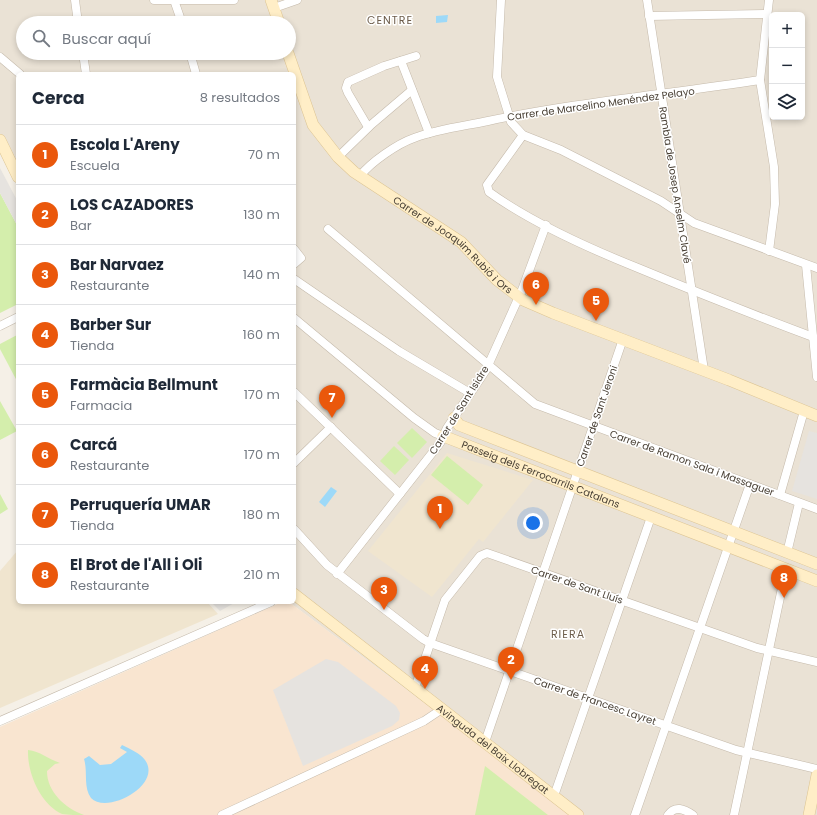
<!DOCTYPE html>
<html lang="es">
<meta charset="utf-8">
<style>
body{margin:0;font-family:Poppins,sans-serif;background:#f6f6f7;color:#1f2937}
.controls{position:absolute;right:12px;top:12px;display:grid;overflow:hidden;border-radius:6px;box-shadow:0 2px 6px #0003}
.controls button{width:36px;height:36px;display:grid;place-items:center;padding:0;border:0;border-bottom:1px solid #e0e1e3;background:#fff;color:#1f2937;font:20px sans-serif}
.you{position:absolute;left:533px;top:523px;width:14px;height:14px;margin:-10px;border:3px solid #fff;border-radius:50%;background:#1a73e8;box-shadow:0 0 0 6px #1a73e833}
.badge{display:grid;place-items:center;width:26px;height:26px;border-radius:50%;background:#ea580c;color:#fff;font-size:13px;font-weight:700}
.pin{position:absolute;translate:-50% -33px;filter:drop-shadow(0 1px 2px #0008)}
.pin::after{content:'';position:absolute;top:21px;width:14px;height:12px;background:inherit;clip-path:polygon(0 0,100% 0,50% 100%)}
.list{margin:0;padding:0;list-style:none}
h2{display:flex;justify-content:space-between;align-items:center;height:52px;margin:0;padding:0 16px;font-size:17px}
h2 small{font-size:13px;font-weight:400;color:#747a83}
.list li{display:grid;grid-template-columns:26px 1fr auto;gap:12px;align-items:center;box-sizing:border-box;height:60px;padding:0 16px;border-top:1px solid #e0e1e3}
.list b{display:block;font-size:15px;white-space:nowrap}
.list p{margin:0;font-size:13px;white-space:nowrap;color:#747a83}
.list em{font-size:13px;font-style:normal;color:#747a83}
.icon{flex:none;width:22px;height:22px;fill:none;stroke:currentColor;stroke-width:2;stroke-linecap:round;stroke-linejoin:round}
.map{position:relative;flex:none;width:817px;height:815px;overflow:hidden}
.search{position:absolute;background:#fff;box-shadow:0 2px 6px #0003;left:16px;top:16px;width:280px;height:44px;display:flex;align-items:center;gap:10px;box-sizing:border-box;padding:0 14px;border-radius:22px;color:#747a83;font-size:15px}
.panel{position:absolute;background:#fff;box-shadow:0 2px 6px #0003;left:16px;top:72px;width:280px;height:532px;border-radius:6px}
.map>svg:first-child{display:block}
.residential{fill:#eae2d5;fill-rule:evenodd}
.commercial{fill:#f9e5d0}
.education{fill:#f0e5cf}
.green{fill:#d4eeac}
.parking{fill:#e6e3df}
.water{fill:#9dd9f8}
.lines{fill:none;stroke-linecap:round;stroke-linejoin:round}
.street-casing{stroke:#c5baab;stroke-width:9}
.secondary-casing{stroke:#ddc594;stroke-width:12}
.street{stroke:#fff;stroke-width:8}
.secondary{stroke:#ffeec7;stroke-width:11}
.labels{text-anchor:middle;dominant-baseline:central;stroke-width:3;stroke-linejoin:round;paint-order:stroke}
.street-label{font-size:10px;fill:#494035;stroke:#fff}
.neighbourhood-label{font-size:11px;letter-spacing:1px;fill:#6d5d4b;stroke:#fff}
</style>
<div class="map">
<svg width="817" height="815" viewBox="0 0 817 815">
<rect width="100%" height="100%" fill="#f5f0e7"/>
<!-- residential -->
<path class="residential" d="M0,0H817V815H575L289,602H294V74H18V183L0,149ZM772,15H802V117H772ZM23,23H289V53H23Z"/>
<!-- commercial -->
<path class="commercial" d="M282,602H289L575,815H0V727Z"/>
<!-- education -->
<g class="education">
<path d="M447,453L533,480L483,542L479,539L432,597L368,551Z"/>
<path d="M18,550V602H207L218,614L0,708V571Z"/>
</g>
<!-- green -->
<g class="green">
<path d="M0,193L18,227V304L0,313Z"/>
<path d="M17,335L18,336V383L0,349V344Z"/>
<path d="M0,401L17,431L0,440Z"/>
<path d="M412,428L427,442L412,458L397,443Z"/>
<path d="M394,446L409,460L395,475L380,461Z"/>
<path d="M447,456L483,485L468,505L431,475Z"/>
<path d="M0,494L8,509L0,514Z"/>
<path d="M28,750C40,751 48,759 60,763L55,764L47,771C47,792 65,808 84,815C78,815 68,815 62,814C40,804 27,772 28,750Z"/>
<path d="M485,766L548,815H475Z"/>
</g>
<!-- parking -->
<g class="parking">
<path d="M0,168L18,202V227L0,193Z"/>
<path d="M809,431L817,433V499L792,491Z"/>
<path d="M211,602H236L220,611Z"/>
<path d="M326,659L338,662L396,706L400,713L399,720L392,726L303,766L273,690Z"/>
</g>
<!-- water -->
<g class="water">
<path d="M448,15L447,22L436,23V16Z"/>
<path d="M331,487L337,491L325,507L319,502Z"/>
<path d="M122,745C130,749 140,753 145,760C163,785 107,815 91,798C83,787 88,771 84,759L89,756L100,765L111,764L127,752L120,748Z"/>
</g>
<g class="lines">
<defs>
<g id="street">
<path d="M75,0L78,23"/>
<path d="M154,0H234"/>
<path d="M174,0L182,23"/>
<path d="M501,0L497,77L511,122L523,135L561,150L661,201L694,223L817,268"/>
<path d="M647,0L704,370"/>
<path d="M769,0L760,80L774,167L775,204L769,251"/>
<path d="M274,8L297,0"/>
<path d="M649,16L767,14"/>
<path d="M83,53L86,74"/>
<path d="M190,53L196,74"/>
<path d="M0,57L20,74"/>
<path d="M401,61L429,133"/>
<path d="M368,127L348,93L346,88L348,82L384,66L416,56"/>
<path d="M523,135L487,185L489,192C532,223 588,248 638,268C696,292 754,315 813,337"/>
<path d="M338,157L372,124L412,90"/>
<path d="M360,176C371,162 397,144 414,138C437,129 464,126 488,121C577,102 670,94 760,80"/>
<path d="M328,229L535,404L817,509"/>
<path d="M294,249L301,258L294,264"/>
<path d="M806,265L817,377"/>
<path d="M294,279L399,351L470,393"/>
<path d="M294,318L414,418L435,433L443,436"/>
<path d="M0,326L18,317"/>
<path d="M294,392L400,494"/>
<path d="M294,463L331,427"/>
<path d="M780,495L804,411"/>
<path d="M294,529L327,565L423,639L430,643L736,750L817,769"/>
<path d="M787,553L799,503"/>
<path d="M337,574L440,443L447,428L486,370L522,290L546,225"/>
<path d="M415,688L445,600L480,556L487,553L757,648L817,662"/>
<path d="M0,721L271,602"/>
<path d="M485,742L623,339"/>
<path d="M554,796L651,517"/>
<path d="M222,815L424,721L442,709"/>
<path d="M635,815L750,484"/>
<path d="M668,815C675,805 684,809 693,815"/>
<path d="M734,815L786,569"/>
</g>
<g id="secondary">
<path d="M271,0L279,23"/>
<path id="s1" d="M288,53L313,125L338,157L354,172L461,242L497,280L523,300L553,313L729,380L817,416"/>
<path d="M0,140L18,177"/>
<path d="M454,418L459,425L817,564"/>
<path id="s2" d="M443,436L817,581"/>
<path id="s3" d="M294,594L578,815"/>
<path d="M809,815L817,775"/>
</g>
</defs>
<!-- street casing -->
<use href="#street" class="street-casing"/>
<!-- secondary casing -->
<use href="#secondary" class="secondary-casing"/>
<!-- street -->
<use href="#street" class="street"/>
<!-- secondary -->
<use href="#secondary" class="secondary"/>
</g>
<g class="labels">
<!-- street labels -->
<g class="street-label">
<text transform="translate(601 104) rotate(-8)">Carrer de Marcelino Menéndez Pelayo</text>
<text transform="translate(675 185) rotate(81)">Rambla de Josep Anselm Clavé</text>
<text stroke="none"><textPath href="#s1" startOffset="262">Carrer de Joaquim Rubió i Ors</textPath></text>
<text transform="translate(459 410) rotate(-58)">Carrer de Sant Isidre</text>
<text transform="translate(597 416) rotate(-71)">Carrer de Sant Jeroni</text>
<text transform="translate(692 463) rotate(20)">Carrer de Ramon Sala i Massaguer</text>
<text stroke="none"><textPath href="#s2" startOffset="105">Passeig dels Ferrocarrils Catalans</textPath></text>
<text transform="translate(577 585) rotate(19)">Carrer de Sant Lluís</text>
<text transform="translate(595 701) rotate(19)">Carrer de Francesc Layret</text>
<text stroke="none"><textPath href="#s3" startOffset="252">Avinguda del Baix Llobregat</textPath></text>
</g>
<!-- neighbourhood labels -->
<g class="neighbourhood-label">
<text x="390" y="20">CENTRE</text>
<text x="568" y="634">RIERA</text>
</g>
</g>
</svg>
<div class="controls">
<button>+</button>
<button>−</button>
<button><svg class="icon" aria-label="layers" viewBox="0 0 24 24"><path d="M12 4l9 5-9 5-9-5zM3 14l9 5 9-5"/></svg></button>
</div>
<div class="you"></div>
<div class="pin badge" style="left:440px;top:529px">1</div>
<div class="pin badge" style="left:511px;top:680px">2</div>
<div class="pin badge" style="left:384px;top:610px">3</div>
<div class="pin badge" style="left:425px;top:689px">4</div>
<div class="pin badge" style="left:596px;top:321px">5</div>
<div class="pin badge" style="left:536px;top:305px">6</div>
<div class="pin badge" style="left:332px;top:418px">7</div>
<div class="pin badge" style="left:784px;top:598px">8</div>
<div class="search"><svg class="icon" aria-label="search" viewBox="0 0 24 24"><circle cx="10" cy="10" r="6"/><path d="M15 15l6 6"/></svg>Buscar aquí</div>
<section class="panel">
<h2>Cerca<small>8 resultados</small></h2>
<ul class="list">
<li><span class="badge">1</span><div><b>Escola L'Areny</b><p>Escuela</p></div><em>70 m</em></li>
<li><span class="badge">2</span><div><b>LOS CAZADORES</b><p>Bar</p></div><em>130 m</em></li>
<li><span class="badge">3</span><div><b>Bar Narvaez</b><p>Restaurante</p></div><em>140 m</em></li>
<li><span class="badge">4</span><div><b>Barber Sur</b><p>Tienda</p></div><em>160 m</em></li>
<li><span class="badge">5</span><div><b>Farmàcia Bellmunt</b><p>Farmacia</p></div><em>170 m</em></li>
<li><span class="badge">6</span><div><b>Carcá</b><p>Restaurante</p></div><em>170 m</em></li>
<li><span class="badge">7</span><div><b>Perruquería UMAR</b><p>Tienda</p></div><em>180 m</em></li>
<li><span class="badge">8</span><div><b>El Brot de l'All i Oli</b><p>Restaurante</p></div><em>210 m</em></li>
</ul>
</section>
</div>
